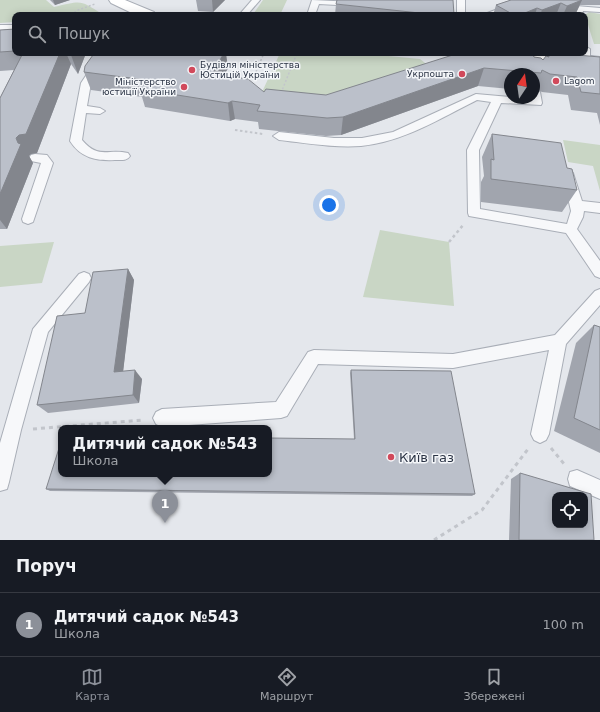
<!DOCTYPE html>
<html lang="uk">
<meta charset="utf-8">
<style>
body{margin:0;font-family:"DejaVu Sans",sans-serif;background:#20242c;color:#f1f3f6}
.controls{position:absolute;right:12px;bottom:12px;display:grid;overflow:hidden;border-radius:8px;box-shadow:0 2px 10px #0003}
.controls button{width:36px;height:36px;display:grid;place-items:center;padding:0;border:0;border-bottom:1px solid #363941;background:#171b24;color:#f1f3f6;font:20px sans-serif}
.compass{position:absolute;left:504px;top:68px;width:36px;height:36px;border-radius:50%;background:#171b24;box-shadow:0 2px 10px #0003;rotate:13deg}
.you{position:absolute;left:329px;top:205px;width:14px;height:14px;margin:-10px;border:3px solid #fff;border-radius:50%;background:#1a73e8;box-shadow:0 0 0 6px #1a73e833}
.badge{display:grid;place-items:center;width:26px;height:26px;border-radius:50%;background:#8c9099;color:#fff;font-size:13px;font-weight:700}
.pin{position:absolute;translate:-50% -33px;filter:drop-shadow(0 1px 2px #0008)}
.pin::after{content:'';position:absolute;top:21px;width:14px;height:12px;background:inherit;clip-path:polygon(0 0,100% 0,50% 100%)}
.popup{position:absolute;left:58px;top:425px;width:214px;height:52px;box-sizing:border-box;display:grid;place-content:center;border-radius:8px;background:#171b24;filter:drop-shadow(0 1px 3px #0005);font-size:13px;white-space:nowrap;color:#9ea1a6}
.popup b{font-size:15px;color:#f1f3f6}
.popup::after{content:'';position:absolute;left:50%;top:100%;margin-left:-8px;border:8px solid transparent;border-top-color:#171b24}
.list{margin:0;padding:0;list-style:none}
h2{display:flex;justify-content:space-between;align-items:center;height:52px;margin:0;padding:0 16px;font-size:17px}
h2 small{font-size:13px;font-weight:400;color:#9ea1a6}
.list li{display:grid;grid-template-columns:26px 1fr auto;gap:12px;align-items:center;box-sizing:border-box;height:64px;padding:0 16px;border-top:1px solid #363941}
.list b{display:block;font-size:15px;white-space:nowrap}
.list p{margin:0;font-size:13px;white-space:nowrap;color:#9ea1a6}
.list em{font-size:13px;font-style:normal;color:#9ea1a6}
.icon{flex:none;width:22px;height:22px;fill:none;stroke:currentColor;stroke-width:2;stroke-linecap:round;stroke-linejoin:round}
.map{position:relative;flex:none;width:600px;height:540px;overflow:hidden}
.search{position:absolute;background:#171b24;box-shadow:0 2px 10px #0003;left:12px;right:12px;top:12px;height:44px;display:flex;align-items:center;gap:10px;box-sizing:border-box;padding:0 14px;border-radius:8px;color:#9ea1a6;font-size:15px}
.sheet{height:116px;background:#171b24}
nav{display:flex;justify-content:space-around;align-items:center;box-sizing:border-box;height:56px;border-top:1px solid #363941;background:#171b24;font-size:11px;color:#9ea1a6}
nav a{display:grid;justify-items:center;gap:2px}
nav .on{color:#8c9099}
.map>svg:first-child{display:block}
.green{fill:#c9d6c5}
.lines{fill:none;stroke-linecap:round;stroke-linejoin:round}
.lane-casing{stroke:#a9aeb7;stroke-width:2}
.street-casing{stroke:#a9aeb7;stroke-width:2}
.secondary-casing{stroke:#a9aeb7;stroke-width:2}
.path-far3{stroke:#c2c5cb;stroke-width:1.5;stroke-dasharray:2 2;stroke-linecap:butt}
.path-far2{stroke:#c2c5cb;stroke-width:2;stroke-dasharray:2.5 2.5;stroke-linecap:butt}
.path-far1{stroke:#c2c5cb;stroke-width:2.5;stroke-dasharray:3 3;stroke-linecap:butt}
.path{stroke:#c2c5cb;stroke-width:3;stroke-dasharray:4 4;stroke-linecap:butt}
.lane{fill:#f7f8fa;fill-rule:evenodd}
.street{fill:#f7f8fa;fill-rule:evenodd}
.secondary{fill:#fff;fill-rule:evenodd}
.wall{fill:#a1a5ae}
.shaded-wall{fill:#83868d}
.building{fill:#bbc0ca;stroke:#83868d;fill-rule:evenodd}
.poi-dot{fill:#d1495b;stroke:#f4f6f9;stroke-width:1.5}
.labels{text-anchor:middle;dominant-baseline:central;stroke-width:3;stroke-linejoin:round;paint-order:stroke}
.far-poi-label{font-size:9px;fill:#2b3445;stroke:#f4f6f9;text-anchor:start}
.near-poi-label{font-size:13px;fill:#2b3445;stroke:#f4f6f9;text-anchor:start}
</style>
<div class="map">
<svg width="600" height="540" viewBox="0 0 600 540">
<rect width="100%" height="100%" fill="#e4e7ec"/>
<!-- green -->
<g class="green">
<path d="M0,0H46L54,7C84,0 79,0 104,15H15V22L0,23Z"/>
<path d="M263,0H287L280,15L254,13Z"/>
<path d="M589,12L600,14V44H594L585,15Z"/>
<path d="M280,53H357L420,59L439,74L324,112L257,103Z"/>
<path d="M563,140L600,145V191L593,166L568,162Z"/>
<path d="M380,230L449,242L454,306L363,297Z"/>
<path d="M54,242L42,283L0,287V246Z"/>
</g>
<g class="lines">
<defs>
<g id="lane">
<path d="M252,0H260L247,15H239Z"/>
<path d="M312,0L355,2L359,4L355,6L319,4L315,15H307Z"/>
<rect x="457" y="0" width="8" height="15"/>
<path d="M511,4H514V8L494,15H482Z"/>
<path d="M576,6L600,8V12L583,11L582,15H574Z"/>
<path d="M585,46L590,49V60L585,63L580,60V53H585Z"/>
<path d="M101,53H111L91,83L87,106L100,108L105,111L100,114L86,113L82,140C99,160 108,148 128,153L130,156C127,161 121,160 115,160C96,161 81,158 70,141L81,83Z"/>
<path d="M534,89L540,92L542,103L541,105L501,103L479,150L480,209L567,224L571,211L563,176L565,173H573L582,201L600,203V213L584,211L583,217L577,229L600,261V278L595,276L566,233L469,216L468,213L467,150L491,102L477,100C441,118 403,142 361,146C334,148 306,143 279,140L273,136L279,132L334,138H362L393,132L476,94L531,99L534,98Z"/>
<path d="M35,154L47,155L53,163L34,219L33,222L28,224L23,222L22,219L41,163L31,161L29,158L31,155Z"/>
<path d="M84,272L89,274L91,278L89,282L48,332L21,430L9,482L7,489L0,491V443L33,329L79,274Z"/>
<path d="M600,289V305L566,344L549,434L546,440L540,443L534,440L531,434L549,350L453,368L318,364L287,416L281,418L162,427L156,424L153,418L156,412L162,409L276,402L308,352L314,350L453,354L555,335L595,291Z"/>
<path d="M577,470L600,480V499L570,486L568,479L570,472Z"/>
</g>
<rect id="street" x="0" y="25" width="15" height="8"/>
<g id="secondary">
<path d="M109,0H125L154,12L156,15H136L111,3Z"/>
<path d="M510,53H563L600,57V65L517,57L512,56Z"/>
</g>
</defs>
<!-- lane casing -->
<use href="#lane" class="lane-casing"/>
<!-- street casing -->
<use href="#street" class="street-casing"/>
<!-- secondary casing -->
<use href="#secondary" class="secondary-casing"/>
<!-- path-far3 -->
<g class="path-far3">
<path d="M71,15L78,10L95,4"/>
<path d="M256,72L264,53"/>
<path d="M281,93L297,53"/>
</g>
<!-- path-far2 -->
<path class="path-far2" d="M235,130L263,134"/>
<!-- path-far1 -->
<path class="path-far1" d="M449,242L464,224"/>
<!-- path -->
<g class="path">
<path d="M33,429L143,420"/>
<path d="M551,448L565,465"/>
<path d="M434,540L482,510L528,449"/>
</g>
<!-- lane -->
<use href="#lane" class="lane"/>
<!-- street -->
<use href="#street" class="street"/>
<!-- secondary -->
<use href="#secondary" class="secondary"/>
</g>
<!-- wall -->
<g class="wall">
<path d="M50,0H70L55,5Z"/>
<path d="M196,0H225L213,12L198,11Z"/>
<path d="M511,0H600V5H580L575,15H493L496,5Z"/>
<path d="M336,4L454,15H335Z"/>
<path d="M15,29V53H86L78,74L71,64L37,153L31,154L29,156L33,163L7,229H0V98L14,70L0,71V30Z"/>
<path d="M548,53L600,57V125L597,113L571,110L568,95L542,92L534,88V74H510V89L478,86L341,135L326,136L259,129L258,122L235,119L230,121L145,107L142,97L91,90L84,72L228,68L224,76L264,92L326,95L534,57L543,60L547,56Z"/>
<path d="M492,134L567,168L577,190L562,212L481,202V182L484,176L482,157Z"/>
<path d="M128,269L134,280L123,371L142,379L139,403L48,413L37,405L85,313Z"/>
<path d="M594,325L600,327V453L554,431L576,343Z"/>
<path d="M351,370L475,494L472,496L50,491L46,489L354,439L350,373Z"/>
<path d="M520,473L594,540H509L511,479Z"/>
</g>
<!-- shaded-wall -->
<g class="shaded-wall">
<path d="M53,0H70L55,5Z"/>
<path d="M212,0H225L213,12Z"/>
<path d="M582,0L575,15H563L567,6Z"/>
<path d="M561,3L556,15H540L542,10Z"/>
<path d="M537,8L535,15H520Z"/>
<path d="M60,53H66L71,64L37,153L31,154L29,156L33,163L7,229L0,220V194L18,143L16,138L19,135Z"/>
<path d="M72,53H86L78,74L71,55Z"/>
<path d="M224,53H226L228,68L215,92L212,74Z"/>
<path d="M484,68L478,86L341,135L343,117Z"/>
<path d="M232,101L235,119L230,121L228,103Z"/>
<path d="M128,269L134,280L122,381L114,372Z"/>
<path d="M135,370L142,379L139,403L133,395Z"/>
</g>
<!-- building -->
<g class="building">
<path d="M337,0H453L454,15H438L336,4Z"/>
<path d="M511,0H582L567,6L561,3L542,10L537,8L520,15H514L496,5Z"/>
<path d="M15,29V51L0,52V30Z"/>
<path d="M23,53H60L26,134L19,135L16,138L18,143L21,144L0,194V98Z"/>
<path d="M98,53H224L212,74L248,79L264,92L266,89L326,95L459,53H510L533,55L534,57L541,58L543,60L546,56L549,57L548,53H554L600,57V94L581,92L577,77L550,74L542,70L541,73L484,68L343,117L327,118L257,111L260,105L232,101L228,103L139,89L146,80L84,72L85,66L93,55Z"/>
<path d="M492,134L561,143L567,168L572,169L577,190L491,179V159L494,160Z"/>
<path d="M128,269L114,372L135,370L133,395L37,405L57,316L85,313L93,272Z"/>
<path d="M594,325L600,327V430L574,418Z"/>
<path d="M351,370L451,371L475,494L46,489L61,442V474H269V438L355,439Z"/>
<path d="M520,473L591,494L594,540H519ZM555,495H585V525H555Z"/>
</g>
<!-- markers -->
<g class="poi-dot">
<circle cx="192" cy="70" r="4"/>
<circle cx="462" cy="74" r="4"/>
<circle cx="556" cy="81" r="4"/>
<circle cx="184" cy="87" r="4"/>
<circle cx="391" cy="457" r="4"/>
</g>
<g class="labels">
<!-- far-poi labels -->
<g class="far-poi-label">
<text x="200" y="65">Будівля міністерства<tspan x="200" dy="10">Юстицій України</tspan></text>
<text x="454" y="74" text-anchor="end">Укрпошта</text>
<text x="564" y="81">Lagom</text>
<text x="176" y="82" text-anchor="end">Міністерство<tspan x="176" dy="10">юстиції України</tspan></text>
</g>
<!-- near-poi labels -->
<g class="near-poi-label">
<text x="399" y="457">Київ газ</text>
</g>
</g>
</svg>
<div class="controls">
<button><svg class="icon" aria-label="locate" viewBox="0 0 24 24"><circle cx="12" cy="12" r="6"/><path d="M12 2v4M12 18v4M2 12h4M18 12h4"/></svg></button>
</div>
<svg class="compass" viewBox="-18 -18 36 36"><path d="M0-13l5 13h-10z" fill="#e53935"/><path d="M0 13l5-13h-10z" fill="#9ea1a6"/></svg>
<div class="you"></div>
<div class="pin badge" style="left:165px;top:523px">1</div>
<div class="popup"><b>Дитячий садок №543</b>Школа</div>
<div class="search"><svg class="icon" aria-label="search" viewBox="0 0 24 24"><circle cx="10" cy="10" r="6"/><path d="M15 15l6 6"/></svg>Пошук</div>
</div>
<section class="sheet">
<h2>Поруч<small></small></h2>
<ul class="list">
<li><span class="badge">1</span><div><b>Дитячий садок №543</b><p>Школа</p></div><em>100 m</em></li>
</ul>
</section>
<nav>
<a class="on"><svg class="icon" aria-label="map" viewBox="0 0 24 24"><path d="M3 6l6-2 6 2 6-2v14l-6 2-6-2-6 2zM9 4v14M15 6v14"/></svg>Карта</a>
<a><svg class="icon" aria-label="directions" viewBox="0 0 24 24"><path d="M12 3l9 9-9 9-9-9zM9 14v-3h6M13 9l2 2-2 2"/></svg>Маршрут</a>
<a><svg class="icon" aria-label="saved" viewBox="0 0 24 24"><path d="M7 4h10v16l-5-4-5 4z"/></svg>Збережені</a>
</nav>
